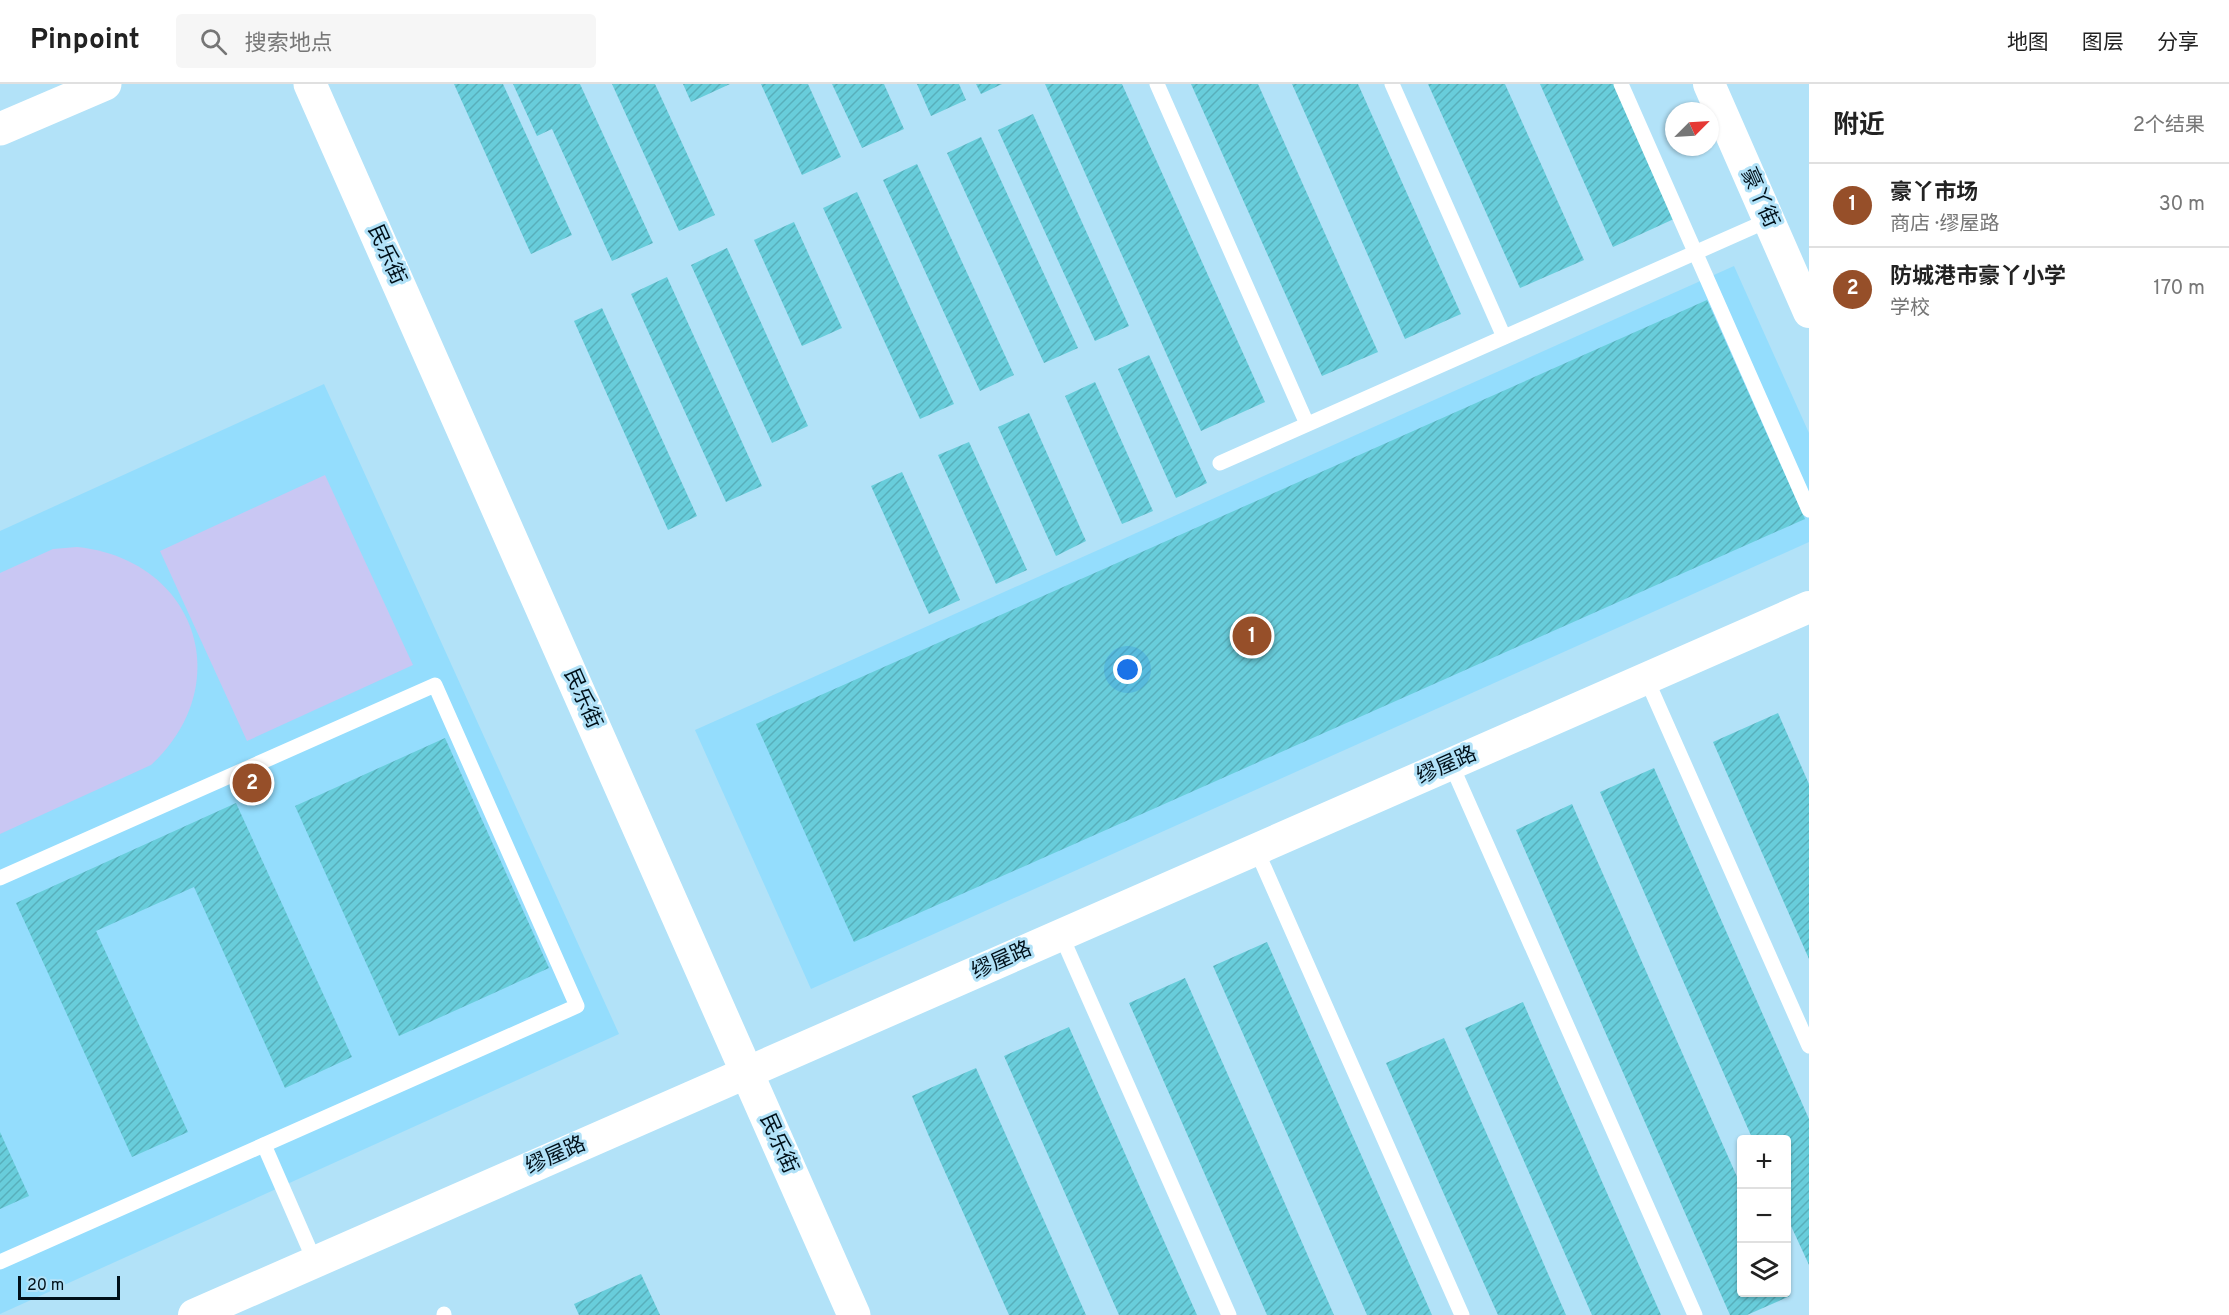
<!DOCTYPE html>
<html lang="zh">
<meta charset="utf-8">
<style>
body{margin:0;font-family:Overpass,"Noto Sans SC",sans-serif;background:#f6f6f6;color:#222}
.controls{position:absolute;right:18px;bottom:18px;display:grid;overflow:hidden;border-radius:6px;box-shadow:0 2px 4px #0004}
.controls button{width:54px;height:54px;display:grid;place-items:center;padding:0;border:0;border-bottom:2px solid #e0e0e0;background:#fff;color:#222;font:30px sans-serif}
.compass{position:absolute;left:1665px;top:18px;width:54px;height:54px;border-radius:50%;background:#fff;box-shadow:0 2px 4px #0004;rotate:66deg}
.scale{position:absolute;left:18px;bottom:15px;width:102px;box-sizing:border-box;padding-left:6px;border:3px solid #001019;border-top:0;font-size:16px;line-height:21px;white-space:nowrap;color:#001019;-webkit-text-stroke:4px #b2e2f8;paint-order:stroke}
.you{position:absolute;left:1128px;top:586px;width:21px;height:21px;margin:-15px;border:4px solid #fff;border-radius:50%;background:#1a73e8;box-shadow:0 0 0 9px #1a73e833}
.badge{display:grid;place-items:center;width:39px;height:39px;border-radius:50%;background:#964f29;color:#fff;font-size:20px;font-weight:700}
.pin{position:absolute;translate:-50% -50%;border:3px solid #fff;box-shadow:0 2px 6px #0006}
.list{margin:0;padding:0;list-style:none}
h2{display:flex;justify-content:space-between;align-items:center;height:78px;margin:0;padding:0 24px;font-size:26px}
h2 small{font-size:20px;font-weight:400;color:#767676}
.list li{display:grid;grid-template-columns:39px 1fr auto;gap:18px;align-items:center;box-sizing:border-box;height:84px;padding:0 24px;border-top:2px solid #e0e0e0}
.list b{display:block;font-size:22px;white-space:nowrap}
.list p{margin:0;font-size:20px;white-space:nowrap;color:#767676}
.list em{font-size:20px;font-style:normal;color:#767676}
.icon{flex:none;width:33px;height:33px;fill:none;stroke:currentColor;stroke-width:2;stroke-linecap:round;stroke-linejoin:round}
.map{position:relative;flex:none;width:1809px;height:1231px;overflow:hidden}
header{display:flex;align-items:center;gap:36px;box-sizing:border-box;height:84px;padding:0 30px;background:#fff;border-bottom:2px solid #e0e0e0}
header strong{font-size:28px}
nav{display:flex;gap:33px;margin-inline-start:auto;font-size:21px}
.search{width:420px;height:54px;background:#f6f6f6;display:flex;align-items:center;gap:15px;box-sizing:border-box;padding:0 21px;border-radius:6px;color:#767676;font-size:22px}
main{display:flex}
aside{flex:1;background:#fff}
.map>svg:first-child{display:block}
.built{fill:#94ddfd}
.garden{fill:#c9c7f3}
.building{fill:url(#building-hatch)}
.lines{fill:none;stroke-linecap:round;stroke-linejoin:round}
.lane{stroke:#fff;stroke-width:15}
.street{stroke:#fff;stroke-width:32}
.secondary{stroke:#fff;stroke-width:33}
.labels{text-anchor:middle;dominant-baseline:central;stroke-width:6;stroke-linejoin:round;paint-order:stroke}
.street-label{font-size:21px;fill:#001019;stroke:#b2e2f8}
</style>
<header>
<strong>Pinpoint</strong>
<div class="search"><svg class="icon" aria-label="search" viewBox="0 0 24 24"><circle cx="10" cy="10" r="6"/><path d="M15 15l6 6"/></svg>搜索地点</div>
<nav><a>地图</a><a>图层</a><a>分享</a></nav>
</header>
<main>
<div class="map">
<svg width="1809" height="1231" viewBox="0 0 1809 1231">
<defs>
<pattern id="building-hatch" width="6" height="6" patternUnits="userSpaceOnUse" patternTransform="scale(1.5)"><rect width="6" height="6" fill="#68cddb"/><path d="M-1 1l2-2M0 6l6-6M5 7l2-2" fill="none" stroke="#58afbb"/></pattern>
</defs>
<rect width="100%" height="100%" fill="#b2e2f8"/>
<!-- built -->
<g class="built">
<path d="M1734,182L1809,349V458L811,905L695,646Z"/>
<path d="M324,300L619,950L0,1230V447Z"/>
</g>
<!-- garden -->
<g class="garden">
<path d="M325,391L413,581L247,657L160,467Z"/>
<path d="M77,463C195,475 239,599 151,681L0,750V489L53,465Z"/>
</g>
<!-- building -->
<g class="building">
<path d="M454,0H503L572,151L531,170Z"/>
<path d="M513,0H580L653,159L612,177L552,45L537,52Z"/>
<path d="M612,0H655L715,131L679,147Z"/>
<path d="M683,0H730L691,18Z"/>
<path d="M761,0H808L841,73L802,91Z"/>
<path d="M832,0H884L904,45L862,64Z"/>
<path d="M917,0H959L966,16L931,32Z"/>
<path d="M976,0H1002L981,10Z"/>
<path d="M1045,0H1122L1265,318L1201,347Z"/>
<path d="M1191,0H1258L1378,268L1322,292Z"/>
<path d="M1292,0H1358L1461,230L1405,255Z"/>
<path d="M1428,0H1505L1584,176L1520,204Z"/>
<path d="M1540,0H1616L1676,134L1613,163Z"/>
<path d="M1033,30L1129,242L1095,257L998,46Z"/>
<path d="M981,53L1078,264L1044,279L947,69Z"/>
<path d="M917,80L1014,291L980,307L883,96Z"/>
<path d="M857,108L954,320L920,335L823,124Z"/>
<path d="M794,138L842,244L802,262L754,156Z"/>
<path d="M727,164L808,342L772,359L691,181Z"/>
<path d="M667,193L762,402L726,418L631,210Z"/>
<path d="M1707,216L1805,435L854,858L756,640Z"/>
<path d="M602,224L697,432L668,446L574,237Z"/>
<path d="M1149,271L1207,399L1176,414L1118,285Z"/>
<path d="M1095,298L1153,427L1122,440L1065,312Z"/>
<path d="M1029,329L1086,457L1056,472L998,343Z"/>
<path d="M969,358L1027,486L996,500L938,371Z"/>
<path d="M902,388L960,516L929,530L871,402Z"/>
<path d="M1778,629L1809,700V875L1713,658Z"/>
<path d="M445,654L549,884L399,952L295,722Z"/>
<path d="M1654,684L1809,1035V1181L1786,1131V1056H1753L1600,708Z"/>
<path d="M236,719L352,973L285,1004L194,803L96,847L188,1048L132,1073L16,819Z"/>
<path d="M1572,720L1742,1104V1209H1788L1790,1212L1747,1231H1730L1516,746Z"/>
<path d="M1267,858L1312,960L1432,1231H1367L1350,1192L1213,882Z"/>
<path d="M1185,894L1267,1079L1334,1231H1267L1149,964L1129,919Z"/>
<path d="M1523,918L1538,953L1661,1231H1592L1465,944Z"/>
<path d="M1069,943L1134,1090L1197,1231H1119L1052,1080L1004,972Z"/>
<path d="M1444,954L1505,1091L1566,1231H1498L1447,1117L1386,979Z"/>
<path d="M976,984L1058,1168L1086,1231H1009L928,1050L912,1012Z"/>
<path d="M0,1048L29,1112L0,1125Z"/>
<path d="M641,1190L660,1231H579L574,1220Z"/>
</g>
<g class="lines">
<!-- lane -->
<g class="lane">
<path d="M1157,0L1307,340"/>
<path d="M1392,0L1504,253"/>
<path d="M1621,0L1809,426"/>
<path d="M1220,379L1769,136"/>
<path d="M1646,594L1809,962"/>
<path d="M1451,680L1695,1231"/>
<path d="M1256,765L1462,1231"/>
<path d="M0,794L435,601L577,922L0,1178"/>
<path d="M1061,851L1229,1231"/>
<path d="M264,1061L315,1178"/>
<path d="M444,1230V1231"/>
</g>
<!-- street -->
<g class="street">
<path d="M1709,0L1809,228"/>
<path d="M194,1231L1809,523"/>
</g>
<!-- secondary -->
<g class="secondary">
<path d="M310,0L854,1231"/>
<path d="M0,45L105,0"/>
</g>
</g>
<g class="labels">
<!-- street labels -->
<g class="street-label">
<text transform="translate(1759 114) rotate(66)">豪丫街</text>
<text transform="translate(386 171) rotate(66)">民乐街</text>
<text transform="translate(582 615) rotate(66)">民乐街</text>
<text transform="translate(1447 682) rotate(-24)">缪屋路</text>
<text transform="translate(1002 877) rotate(-24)">缪屋路</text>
<text transform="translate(778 1060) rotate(66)">民乐街</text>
<text transform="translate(556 1072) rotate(-24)">缪屋路</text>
</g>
</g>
</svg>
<div class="controls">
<button>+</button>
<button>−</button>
<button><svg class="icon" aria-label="layers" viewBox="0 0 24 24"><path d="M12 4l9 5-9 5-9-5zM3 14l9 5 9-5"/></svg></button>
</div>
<svg class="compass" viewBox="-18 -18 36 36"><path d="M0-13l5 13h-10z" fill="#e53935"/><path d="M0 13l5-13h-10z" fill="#767676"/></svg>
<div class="scale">20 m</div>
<div class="you"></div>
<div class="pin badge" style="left:1252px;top:552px">1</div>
<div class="pin badge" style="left:252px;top:699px">2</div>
</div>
<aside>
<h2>附近<small>2个结果</small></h2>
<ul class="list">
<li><span class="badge">1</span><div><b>豪丫市场</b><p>商店 · 缪屋路</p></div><em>30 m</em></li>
<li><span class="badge">2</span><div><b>防城港市豪丫小学</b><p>学校</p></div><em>170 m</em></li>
</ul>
</aside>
</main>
